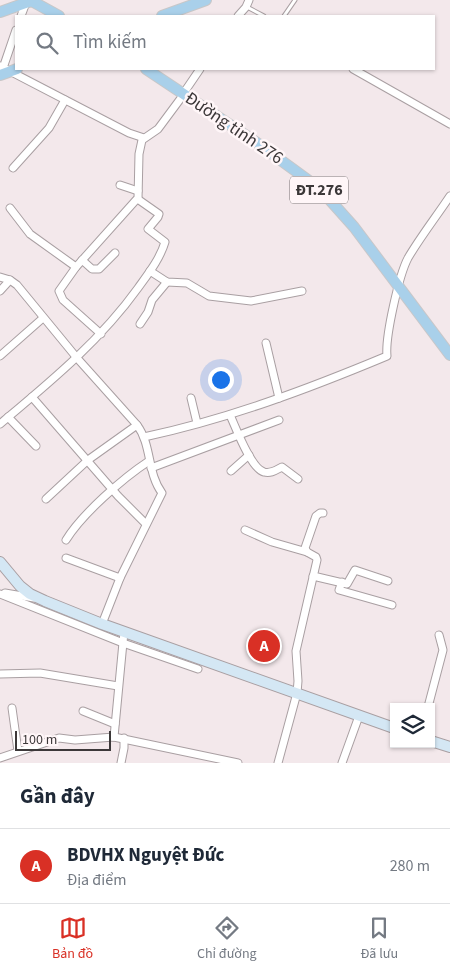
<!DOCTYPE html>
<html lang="vi">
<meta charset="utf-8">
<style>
body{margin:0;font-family:"Source Sans 3",sans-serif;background:#f6f6f7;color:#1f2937}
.controls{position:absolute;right:15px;bottom:15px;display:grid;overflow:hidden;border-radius:0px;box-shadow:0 1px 4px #0004}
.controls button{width:45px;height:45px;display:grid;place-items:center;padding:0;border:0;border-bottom:1px solid #e0e1e3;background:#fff;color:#1f2937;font:25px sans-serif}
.scale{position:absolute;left:15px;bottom:12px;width:96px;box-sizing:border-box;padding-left:5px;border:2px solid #3c3839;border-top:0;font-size:14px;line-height:18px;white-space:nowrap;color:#3c3839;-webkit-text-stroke:4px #fff6f8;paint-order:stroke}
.you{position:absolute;left:220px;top:379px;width:18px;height:18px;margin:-12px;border:4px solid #fff;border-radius:50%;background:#1a73e8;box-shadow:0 0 0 8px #1a73e833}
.badge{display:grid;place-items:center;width:32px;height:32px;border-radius:50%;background:#d93025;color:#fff;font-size:16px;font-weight:700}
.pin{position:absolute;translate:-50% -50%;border:2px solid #fff;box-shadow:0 1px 5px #0006}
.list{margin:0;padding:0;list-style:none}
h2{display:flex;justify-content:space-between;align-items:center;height:65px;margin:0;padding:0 20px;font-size:21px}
h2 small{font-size:16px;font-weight:400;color:#747a83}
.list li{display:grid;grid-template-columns:32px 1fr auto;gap:15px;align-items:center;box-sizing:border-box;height:75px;padding:0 20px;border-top:1px solid #e0e1e3}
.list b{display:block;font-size:19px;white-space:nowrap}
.list p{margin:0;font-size:16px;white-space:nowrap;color:#747a83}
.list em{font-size:16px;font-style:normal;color:#747a83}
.icon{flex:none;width:28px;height:28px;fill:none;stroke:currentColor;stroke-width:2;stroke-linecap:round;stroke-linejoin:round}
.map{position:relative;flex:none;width:450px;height:763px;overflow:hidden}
.search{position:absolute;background:#fff;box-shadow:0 1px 4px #0004;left:15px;right:15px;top:15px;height:55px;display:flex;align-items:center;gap:12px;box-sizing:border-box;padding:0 18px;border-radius:0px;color:#747a83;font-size:19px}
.sheet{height:140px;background:#fff}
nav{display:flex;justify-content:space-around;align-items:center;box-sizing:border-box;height:70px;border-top:1px solid #e0e1e3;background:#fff;font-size:14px;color:#747a83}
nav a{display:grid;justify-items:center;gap:2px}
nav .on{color:#d93025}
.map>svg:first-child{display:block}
.building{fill:#582939}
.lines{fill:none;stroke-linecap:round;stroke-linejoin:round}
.lane-casing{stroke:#a99fa2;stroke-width:5}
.street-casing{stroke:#a99fa2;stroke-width:9}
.secondary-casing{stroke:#a99fa2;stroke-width:12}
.primary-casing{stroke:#c8c7c8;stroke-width:12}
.lane{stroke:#fff;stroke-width:3}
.street{stroke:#fff;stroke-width:7}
.secondary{stroke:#d4e7f4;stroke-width:10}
.primary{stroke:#a9d0ea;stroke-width:10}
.labels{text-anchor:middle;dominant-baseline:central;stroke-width:5;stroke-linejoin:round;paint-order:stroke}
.shield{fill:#fff6f8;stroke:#767172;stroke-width:1}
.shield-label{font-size:16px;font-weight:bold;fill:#3c3839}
.street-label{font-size:18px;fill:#3c3839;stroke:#fff6f8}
</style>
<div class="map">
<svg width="450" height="763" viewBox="0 0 450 763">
<rect width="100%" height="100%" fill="#f3e8eb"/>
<!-- building -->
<path class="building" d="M258,632L277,636L269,661L250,656Z"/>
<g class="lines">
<defs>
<g id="lane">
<path d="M247,7L264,16"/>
<path d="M284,16L295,0"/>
</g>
<g id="street">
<path d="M21,16L27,0"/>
<path d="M238,16L246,7L249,0"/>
<path d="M0,66L129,133L144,138"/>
<path d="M3,68L16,30"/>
<path d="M353,69L450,124"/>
<path d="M183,94L200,69"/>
<path d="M13,168L49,128L65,100"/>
<path d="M120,185L138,191"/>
<path d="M138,199L139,154L142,140L158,129L184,94"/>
<path d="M10,208L30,234L76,267"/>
<path d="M82,260L92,269H99L115,253"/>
<path d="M150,271L167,282L187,283L209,296L251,301L302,291"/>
<path d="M0,277L10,280L17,285L77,358L137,425C152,445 147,473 162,493L120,578L102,624"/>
<path d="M0,291L10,280"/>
<path d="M140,324L148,312L152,300L167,282"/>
<path d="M266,343L279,398"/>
<path d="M0,356L43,318"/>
<path d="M32,397L118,496L146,524"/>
<path d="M191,398L197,423"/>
<path d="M230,415C236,428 251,469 264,472C271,474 276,470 282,467L298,479"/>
<path d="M8,417L36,446"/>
<path d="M0,424C50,382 100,341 138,288C148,274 160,259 165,242L148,229L158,217L159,214L139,200H136L76,267L59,291L63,300L101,334"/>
<path d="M144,437C228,419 308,389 387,356C385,337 399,275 408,258C421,236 436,217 450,196"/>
<path d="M151,468L279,420"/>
<path d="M231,471L249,455"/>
<path d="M46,499L88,460L137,425"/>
<path d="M245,530L272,542L307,552"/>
<path d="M66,540C82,514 123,478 149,461"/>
<path d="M66,558L120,578"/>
<path d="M313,576L347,584L355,570L388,581"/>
<path d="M342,582L339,590L392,605"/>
<path d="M5,593L34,598"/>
<path d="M0,594L123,643L198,669"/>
<path d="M0,674L40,673L118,686"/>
<path d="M428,707L443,650L439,635"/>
<path d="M12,708L18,751"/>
<path d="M83,711L115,724"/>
<path d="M114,737L124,632"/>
<path d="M0,758L59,738L75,740L114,737L238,763"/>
<path d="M121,763L124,748V738"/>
<path d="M278,763L297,693L298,681L296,651L317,560L316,557L307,552L305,548L316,516L320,513H323"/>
<path d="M342,763L359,716"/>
</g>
<g id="secondary">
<path d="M0,562L20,586L30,594L45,601L102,624L394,728"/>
<path d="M431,741L450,747"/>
</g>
<g id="primary">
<path d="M30,0L59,16"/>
<path d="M0,12L34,0"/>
<path d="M162,16L206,0"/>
<path d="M146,69L260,145L312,183L329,199L354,227L450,355"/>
<path d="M0,75L17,69"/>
</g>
</defs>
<!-- lane casing -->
<use href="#lane" class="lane-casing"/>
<!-- street casing -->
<use href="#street" class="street-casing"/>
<!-- secondary casing -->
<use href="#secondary" class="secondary-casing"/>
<!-- primary casing -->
<use href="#primary" class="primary-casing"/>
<!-- lane -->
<use href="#lane" class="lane"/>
<!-- street -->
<use href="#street" class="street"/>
<!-- secondary -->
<use href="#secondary" class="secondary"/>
<!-- primary -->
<use href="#primary" class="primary"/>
</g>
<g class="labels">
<!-- shield labels -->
<rect class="shield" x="290" y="176.5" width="58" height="27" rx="4"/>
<g class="shield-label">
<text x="319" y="190">ĐT.276</text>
</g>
<!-- street labels -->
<g class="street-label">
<text transform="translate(234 128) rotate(34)">Đường tỉnh 276</text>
</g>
</g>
</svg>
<div class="controls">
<button><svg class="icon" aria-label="layers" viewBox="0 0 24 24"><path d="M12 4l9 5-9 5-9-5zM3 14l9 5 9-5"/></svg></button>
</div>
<div class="scale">100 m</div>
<div class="you"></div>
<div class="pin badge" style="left:264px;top:646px">A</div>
<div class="search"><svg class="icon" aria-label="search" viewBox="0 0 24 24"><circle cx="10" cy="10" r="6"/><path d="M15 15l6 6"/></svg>Tìm kiếm</div>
</div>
<section class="sheet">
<h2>Gần đây<small></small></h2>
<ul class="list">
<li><span class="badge">A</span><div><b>BDVHX Nguyệt Đức</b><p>Địa điểm</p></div><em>280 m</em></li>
</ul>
</section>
<nav>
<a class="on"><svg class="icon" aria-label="map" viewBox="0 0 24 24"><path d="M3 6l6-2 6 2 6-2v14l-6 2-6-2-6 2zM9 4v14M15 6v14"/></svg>Bản đồ</a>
<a><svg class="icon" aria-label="directions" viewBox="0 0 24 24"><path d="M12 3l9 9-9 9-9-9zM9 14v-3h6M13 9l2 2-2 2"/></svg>Chỉ đường</a>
<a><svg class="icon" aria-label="saved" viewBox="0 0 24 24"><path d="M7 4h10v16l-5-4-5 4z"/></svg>Đã lưu</a>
</nav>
